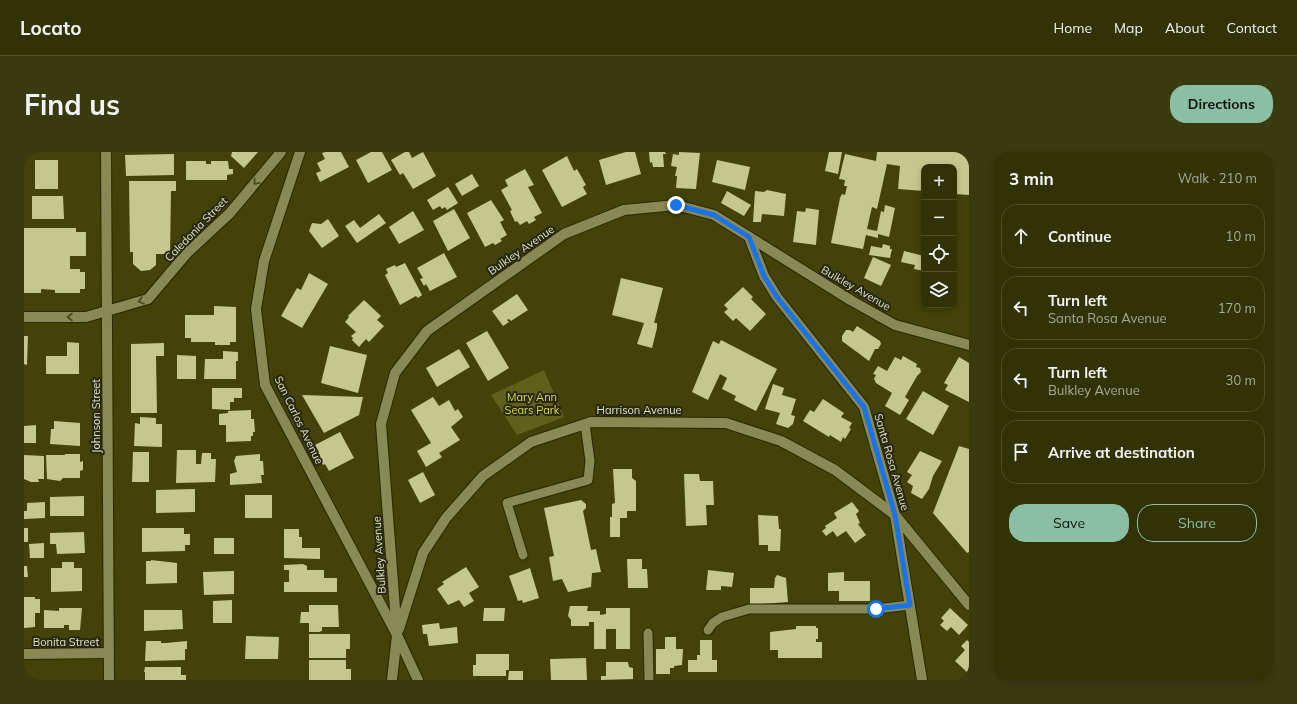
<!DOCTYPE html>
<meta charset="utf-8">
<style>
body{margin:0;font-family:Mulish,sans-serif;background:#3a3a11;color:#f1f3f6}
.controls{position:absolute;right:12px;top:12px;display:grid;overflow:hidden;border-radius:8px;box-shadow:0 2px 6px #0003}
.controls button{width:36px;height:36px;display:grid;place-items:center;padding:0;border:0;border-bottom:1px solid #4d4d28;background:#323207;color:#f1f3f6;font:20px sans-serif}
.stop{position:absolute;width:12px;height:12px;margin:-9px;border:3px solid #1a73e8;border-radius:50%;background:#fff}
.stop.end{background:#1a73e8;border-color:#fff;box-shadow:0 1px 4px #0008}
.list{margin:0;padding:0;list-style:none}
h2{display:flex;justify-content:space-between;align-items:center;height:52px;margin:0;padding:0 16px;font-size:17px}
h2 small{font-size:13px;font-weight:400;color:#a8aa9b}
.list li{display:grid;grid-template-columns:26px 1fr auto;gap:12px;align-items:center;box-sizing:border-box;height:64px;margin:0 8px 8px;padding:0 8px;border:1px solid #4d4d28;border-radius:16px}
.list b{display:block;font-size:15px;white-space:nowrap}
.list p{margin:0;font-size:13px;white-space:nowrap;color:#a8aa9b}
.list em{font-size:13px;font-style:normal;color:#a8aa9b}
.actions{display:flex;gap:8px;padding:12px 16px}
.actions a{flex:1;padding:9px 0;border:1px solid #8abfa5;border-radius:16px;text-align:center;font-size:14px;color:#8abfa5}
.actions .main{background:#8abfa5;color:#111}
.icon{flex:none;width:22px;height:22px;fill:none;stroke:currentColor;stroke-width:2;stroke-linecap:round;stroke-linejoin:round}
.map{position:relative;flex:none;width:945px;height:528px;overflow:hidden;border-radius:16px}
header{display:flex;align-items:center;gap:24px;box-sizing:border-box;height:56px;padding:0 20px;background:#323207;border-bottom:1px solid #4d4d28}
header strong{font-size:19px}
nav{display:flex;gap:22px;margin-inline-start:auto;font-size:14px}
.intro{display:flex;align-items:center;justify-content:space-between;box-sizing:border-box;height:96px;padding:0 24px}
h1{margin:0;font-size:28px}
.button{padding:10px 18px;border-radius:16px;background:#8abfa5;color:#111;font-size:14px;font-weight:700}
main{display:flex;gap:24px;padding:0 24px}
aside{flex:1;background:#323207;border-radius:16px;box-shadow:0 2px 6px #0003}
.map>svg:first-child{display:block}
.green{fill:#60601d}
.building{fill:#c6c78f}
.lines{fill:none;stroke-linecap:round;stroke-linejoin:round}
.lane-casing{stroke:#292800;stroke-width:11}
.street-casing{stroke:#292800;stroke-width:12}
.secondary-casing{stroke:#292800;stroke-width:12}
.lane{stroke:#898954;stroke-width:9}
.street{stroke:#898954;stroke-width:10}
.secondary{stroke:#898954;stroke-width:10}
.oneway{stroke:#454525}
.route{stroke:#1a73e8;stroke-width:5}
.labels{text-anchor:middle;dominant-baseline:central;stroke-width:4;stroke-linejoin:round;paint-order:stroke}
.street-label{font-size:11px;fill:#e1e2c6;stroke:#282811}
.park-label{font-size:11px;fill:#dedd55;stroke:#282811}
</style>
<header>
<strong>Locato</strong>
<nav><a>Home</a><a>Map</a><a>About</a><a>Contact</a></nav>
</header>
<div class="intro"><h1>Find us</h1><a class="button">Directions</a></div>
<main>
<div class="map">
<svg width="945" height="528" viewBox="0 0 945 528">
<rect width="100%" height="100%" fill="#434209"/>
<!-- green -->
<path class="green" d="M520,218L540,265L493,283L467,243Z"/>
<!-- building -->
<g class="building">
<path d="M208,0H234L220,16L207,4Z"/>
<path d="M301,0H317L325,15L296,30L292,21L297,19L293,11L301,7L298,1Z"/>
<path d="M347,0H358L368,18L344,31L332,8Z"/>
<path d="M381,0H385L388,6L399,0L412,24L389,37L379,21L376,23L367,8Z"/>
<path d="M602,0H611L617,22L582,33L575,8Z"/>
<path d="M625,0H641L642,2H639L640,15H629L628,10L626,11Z"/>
<path d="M655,0L676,1L672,37L652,36L653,24H651L653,15L647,14L649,2L655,3Z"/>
<path d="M805,0H818L814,22L801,19Z"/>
<path d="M853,0H945V43L930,42V15H900V39L874,37L876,14L863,12L853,57L848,55L843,77L853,79L857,59L860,60L861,53L871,56L865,85L854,82V86L842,83L839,97L807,91L816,46L818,42L821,43L823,34H820L821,28L815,27L821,2L852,9Z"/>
<path d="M150,2V23L102,24L101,3Z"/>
<path d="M543,4L550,19L553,17L562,33L559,35L563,42L538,55L518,18Z"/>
<rect x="11" y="8" width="23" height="29"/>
<path d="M693,8L726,15L721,38L688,30Z"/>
<path d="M162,9H182V12H187V9H204L205,17H209V22L203,23V28H162Z"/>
<path d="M501,17L510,33L504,35L518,61L510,65L512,68L505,72L503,69L496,73L493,69L491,70L486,59L488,58L477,38L484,34L481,28Z"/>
<path d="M448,22L455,34L438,44L431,32Z"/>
<path d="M105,29H152V39H147L146,102H132V113L126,118L117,119L109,112V100H106Z"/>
<path d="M424,35L434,51L423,58L421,55L418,57L416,54L409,58L403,48Z"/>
<path d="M743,38L762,42L760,64L738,62L737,70H729L731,39L740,40Z"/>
<path d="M703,39L727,53L720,64L697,51Z"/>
<path d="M8,44H39L40,67H8Z"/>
<path d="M467,48L480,68L476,70L483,83L476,87L478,89L471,93L469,91L461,95L443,61Z"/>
<path d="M782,56L795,58L792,93L769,90L773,59L781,60Z"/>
<path d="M430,57L446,86L424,99L409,69Z"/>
<path d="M389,59L400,78L375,92L365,75Z"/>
<path d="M355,62L362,71L333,91L321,74L330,68L336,76Z"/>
<path d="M304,67L315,84L298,96L285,79L288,71L297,72Z"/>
<path d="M0,76H52V80H62V104H46V117H56V120H61V137H56V141H31V138L17,137V141H0Z"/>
<path d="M859,92L866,94V97H868L866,106L845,103L847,94L858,96Z"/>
<path d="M880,99L900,104V119L890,117L891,113L877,110Z"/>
<path d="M420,101L433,125L406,139L402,132L400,134L396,127L399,126L393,116Z"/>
<path d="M849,105L867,113L857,134L840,126Z"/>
<path d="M381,111L398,143L394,146L392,144L376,153L361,123L364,121L362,117L371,113L372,115Z"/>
<path d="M285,121L304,132L278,176L257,164L273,136L277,138Z"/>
<path d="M597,126L639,136L630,171H633V176L628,196L613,192L620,171L588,163Z"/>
<path d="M719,135L729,145L727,147L742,162L726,179L712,166L709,169L700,160L704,157L700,153Z"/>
<path d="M493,142L504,158L487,169L485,167L483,168L485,170L479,174L468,159Z"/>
<path d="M340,148L357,164L353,168L360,174L345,190L342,187L335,195L328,188L329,186L327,184L332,180L321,170L325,165L324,164Z"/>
<path d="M190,154L212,155V190H206V193H191V190H167V186H161V163H190Z"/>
<path d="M833,174L856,189L857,192L854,197H851L845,209L818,189V184L822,178H826L829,180Z"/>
<path d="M463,179L485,216L464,229L442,191Z"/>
<path d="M0,184H4L3,213L0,212Z"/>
<path d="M697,188L753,217L732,259L710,248L712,244L698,237L703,226L696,222L684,248L668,240L689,189L695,192Z"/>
<path d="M43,190L55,191V222H22V204H43Z"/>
<path d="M140,191V204H132L133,261H107V192Z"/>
<path d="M306,194L343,203L334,241L297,231Z"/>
<path d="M435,197L446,215L413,235L402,216Z"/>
<path d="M199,199L214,200V209H212V227H180L181,207H199Z"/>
<path d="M153,203L172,204V227H153Z"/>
<path d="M879,204L893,212L892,215L896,216L897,220L893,224L881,245L885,248L876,263L861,254L868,241L852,231L850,227L852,223L849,222L854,214L863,219L871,205L877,208Z"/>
<path d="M935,205L945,211V250L921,238L924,233L920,231Z"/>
<path d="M749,232L760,236L758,243L772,247L767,263L771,264L769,272L764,276L752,272L756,261L741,257Z"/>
<path d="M188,236H218V246H210V250H206V258L188,257Z"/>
<path d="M899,239L925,254L909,283L882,267Z"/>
<path d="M278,243L339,245L335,263L300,281Z"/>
<path d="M409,245L415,254L425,248L431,259L434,257L439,265L427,275L436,288L415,301L418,305L402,315L393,299L407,291L387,258Z"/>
<path d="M799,247L820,261L817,265L828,271L825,276L827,277L821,287L819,285L817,290L806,283L805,285L779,269L786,258L790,260Z"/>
<path d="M227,258V267H230L231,280H229V284H227V289L202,290V273H195V262L204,261V259Z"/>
<path d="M116,265L132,266V272H138V295L110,294L111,271L116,272Z"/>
<path d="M30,269L56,271V294L26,292L27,277H30Z"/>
<path d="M12,273V291H0V274Z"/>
<path d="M316,280L330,306L305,319L301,312L299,313L292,301L295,300L291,293Z"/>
<path d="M935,294L945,297V400L943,401L909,361Z"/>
<path d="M153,298H172V312H177L178,301H187V307H192L191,330L152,331Z"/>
<path d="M896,299L918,309L909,324L905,337L898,347L887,341L889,334L883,330L888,323L883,320Z"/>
<path d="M109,300H125V330H108Z"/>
<path d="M41,302H56V310L59,309V318L56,319V326H39L36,329L23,327L22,303H41Z"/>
<path d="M236,302V309H239L240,323H237L238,331L206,333V322L213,320L210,309L212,304Z"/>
<path d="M0,303L20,304V327H14L15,330H7L0,327Z"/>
<path d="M589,317H608V326L612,329V359H603V366H596V385H586V365H588V352L591,351Z"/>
<path d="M399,320L411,343L396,351L384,328Z"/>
<path d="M660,322H675L676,329H689L690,353H682L683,373L662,374Z"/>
<path d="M171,337V360L132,361V338Z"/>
<rect x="221" y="343" width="27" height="23"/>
<path d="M60,344V364H26V345Z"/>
<path d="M557,348L562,352V356L559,359L567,398L572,397L577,420L568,421L567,435L544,440L538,427L529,429L525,405L530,404L520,356Z"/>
<path d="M21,350V366L0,367V359H3V351Z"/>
<path d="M828,350L835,359L832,362L836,371L834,372L842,383L831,391L822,379L813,385L809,379L802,384L798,379L802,376L801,374L813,366L810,361Z"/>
<path d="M734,363L754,364L755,377H757L756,399H744V393H735Z"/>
<rect x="0" y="376" width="4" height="14"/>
<path d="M118,376H160V382H166V393H161V399L118,400Z"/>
<path d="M260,377H275V385H278V396H296V407L260,406Z"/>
<path d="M60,380L61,401L33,402L32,392H26V381Z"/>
<rect x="190" y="386" width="20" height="16"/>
<path d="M20,391V406H6L5,392Z"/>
<path d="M603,407H618V417H623L624,436H604Z"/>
<path d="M127,408L153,411V431L122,432V409H127Z"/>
<path d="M38,410H50V416H58V439L27,440V416H38Z"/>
<path d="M279,412L283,414V418H300V426H313V440H260V430H265V418H260V413Z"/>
<path d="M0,414H3L4,425H0Z"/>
<path d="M442,415L455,435L445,441L450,449L440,455L435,448L424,453L413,437L420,432L418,430Z"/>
<path d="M506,416L515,446L499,451L498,448L494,449L485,424Z"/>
<path d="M684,418L710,421L708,435L697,434V438H682Z"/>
<path d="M210,419V442L180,443L179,420Z"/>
<path d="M820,420V429H846V449H815V439H804V421Z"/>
<path d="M753,423L762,426L764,450L726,453V436H750L751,426Z"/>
<path d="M0,445H11V447H16V461H11V475L0,476Z"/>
<path d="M208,448V471H189V449Z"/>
<path d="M285,453H314L315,475H298V479L295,480H285V471H276L277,460H285Z"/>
<path d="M546,454H564L563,459H576V463L582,462V456H606V497H592V477H582V497H570V470H565V474H547V468L544,464Z"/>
<path d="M35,456H58L56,478H45V473H40V476H20V458L35,459Z"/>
<path d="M460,456H481L480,469H459Z"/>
<path d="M926,456L944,473L935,483L927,475L923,479L916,473L920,469L917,466Z"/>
<path d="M120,458H158L159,477L120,479Z"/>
<path d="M415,471L416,477L433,475L434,491L405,494L403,482H399L398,473Z"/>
<path d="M772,474H792V476H794V487H792V490H798V506H754V498H746V480L772,477Z"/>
<path d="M285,482H326V497H322V506H285Z"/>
<path d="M222,484L255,485L254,507H221Z"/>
<path d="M641,485H652V497H659L658,513L650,514V516H646V522H632V497H641Z"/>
<path d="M676,488H688V508H693V520H664V508H673V503H676Z"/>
<path d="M943,488L945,490V522L931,509L941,498L937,494Z"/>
<path d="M122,489H137V491H142L163,489V497H161V508L121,509Z"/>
<path d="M452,502H485V518H482V524H449V513H452Z"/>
<path d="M562,506L563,528H527L526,507Z"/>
<path d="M285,508H322V517H327V528H285Z"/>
<path d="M582,510H604L605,515L609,516V527L577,528V524H582Z"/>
<path d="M121,515H157V523H162V528H121V520H120Z"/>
<path d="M485,519H499V528H484Z"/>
</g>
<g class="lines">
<defs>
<g id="lane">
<path d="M499,403L483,351L564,328L566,309L561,272"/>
<path d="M684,478L689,471L698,465L725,457H852L886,453"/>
<path d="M624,481L625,528"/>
</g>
<g id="street">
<path d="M82,0L85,528"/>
<path d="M725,85L740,124L753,145L840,255L871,363L898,528"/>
<path d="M0,165H62L124,147L163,101L206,61L257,0"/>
<path d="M375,477L399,401L422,366L459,324L507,290L567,270L702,271L757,289L811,318L871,363L945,453"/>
<path d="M0,502L85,501"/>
<path d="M368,528L373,483L357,272L371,221L403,179L540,82L600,58L652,53L690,63L828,149L871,173L945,193"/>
</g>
<path id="secondary" d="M276,0L240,109L232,157L241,233L373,483L394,528"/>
</defs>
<!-- lane casing -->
<use href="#lane" class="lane-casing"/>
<!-- street casing -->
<use href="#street" class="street-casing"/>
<!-- secondary casing -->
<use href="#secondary" class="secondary-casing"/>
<!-- lane -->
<use href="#lane" class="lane"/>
<!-- street -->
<use href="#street" class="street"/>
<!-- secondary -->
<use href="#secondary" class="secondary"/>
</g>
<!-- one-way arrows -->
<defs><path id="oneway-chevron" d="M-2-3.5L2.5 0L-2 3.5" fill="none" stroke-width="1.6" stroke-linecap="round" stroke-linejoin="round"/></defs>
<g class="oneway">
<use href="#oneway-chevron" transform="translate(232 30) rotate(130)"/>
<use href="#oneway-chevron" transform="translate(117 149) rotate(162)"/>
<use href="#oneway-chevron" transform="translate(46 165) rotate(180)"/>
</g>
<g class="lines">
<!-- route -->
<path class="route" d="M652,53L690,63L725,85L740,124L753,145L840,255L871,363L886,453L852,457"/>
</g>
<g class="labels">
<!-- street labels -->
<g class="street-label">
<text transform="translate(172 77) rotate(-46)">Caledonia Street</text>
<text transform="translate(497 98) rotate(-35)">Bulkley Avenue</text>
<text transform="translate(832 136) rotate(30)">Bulkley Avenue</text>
<text x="615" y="258">Harrison Avenue</text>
<text transform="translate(72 264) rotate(-90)">Johnson Street</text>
<text transform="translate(275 268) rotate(64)">San Carlos Avenue</text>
<text transform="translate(868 310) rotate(74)">Santa Rosa Avenue</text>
<text transform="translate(355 403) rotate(-94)">Bulkley Avenue</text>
<text x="42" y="490">Bonita Street</text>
</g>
<!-- park labels -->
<g class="park-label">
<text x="508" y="245">Mary Ann<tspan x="508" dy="13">Sears Park</tspan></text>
</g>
</g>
</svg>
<div class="controls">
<button>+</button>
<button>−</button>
<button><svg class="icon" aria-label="locate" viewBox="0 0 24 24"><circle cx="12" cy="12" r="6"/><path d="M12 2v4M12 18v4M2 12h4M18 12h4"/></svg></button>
<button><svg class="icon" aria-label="layers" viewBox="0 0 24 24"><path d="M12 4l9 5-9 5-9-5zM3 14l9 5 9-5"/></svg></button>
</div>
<div class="stop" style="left:852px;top:457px"></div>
<div class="stop end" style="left:652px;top:53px"></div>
</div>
<aside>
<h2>3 min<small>Walk · 210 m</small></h2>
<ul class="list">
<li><svg class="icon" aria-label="ahead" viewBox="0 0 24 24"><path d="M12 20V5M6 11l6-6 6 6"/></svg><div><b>Continue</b></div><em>10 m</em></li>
<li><svg class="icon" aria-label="left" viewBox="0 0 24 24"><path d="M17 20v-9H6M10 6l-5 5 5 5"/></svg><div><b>Turn left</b><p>Santa Rosa Avenue</p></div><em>170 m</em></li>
<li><svg class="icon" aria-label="left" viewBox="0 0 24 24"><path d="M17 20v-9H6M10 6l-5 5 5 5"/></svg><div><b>Turn left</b><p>Bulkley Avenue</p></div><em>30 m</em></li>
<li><svg class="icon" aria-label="arrive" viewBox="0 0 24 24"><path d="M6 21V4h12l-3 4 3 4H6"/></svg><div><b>Arrive at destination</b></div></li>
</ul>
<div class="actions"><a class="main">Save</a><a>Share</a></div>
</aside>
</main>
